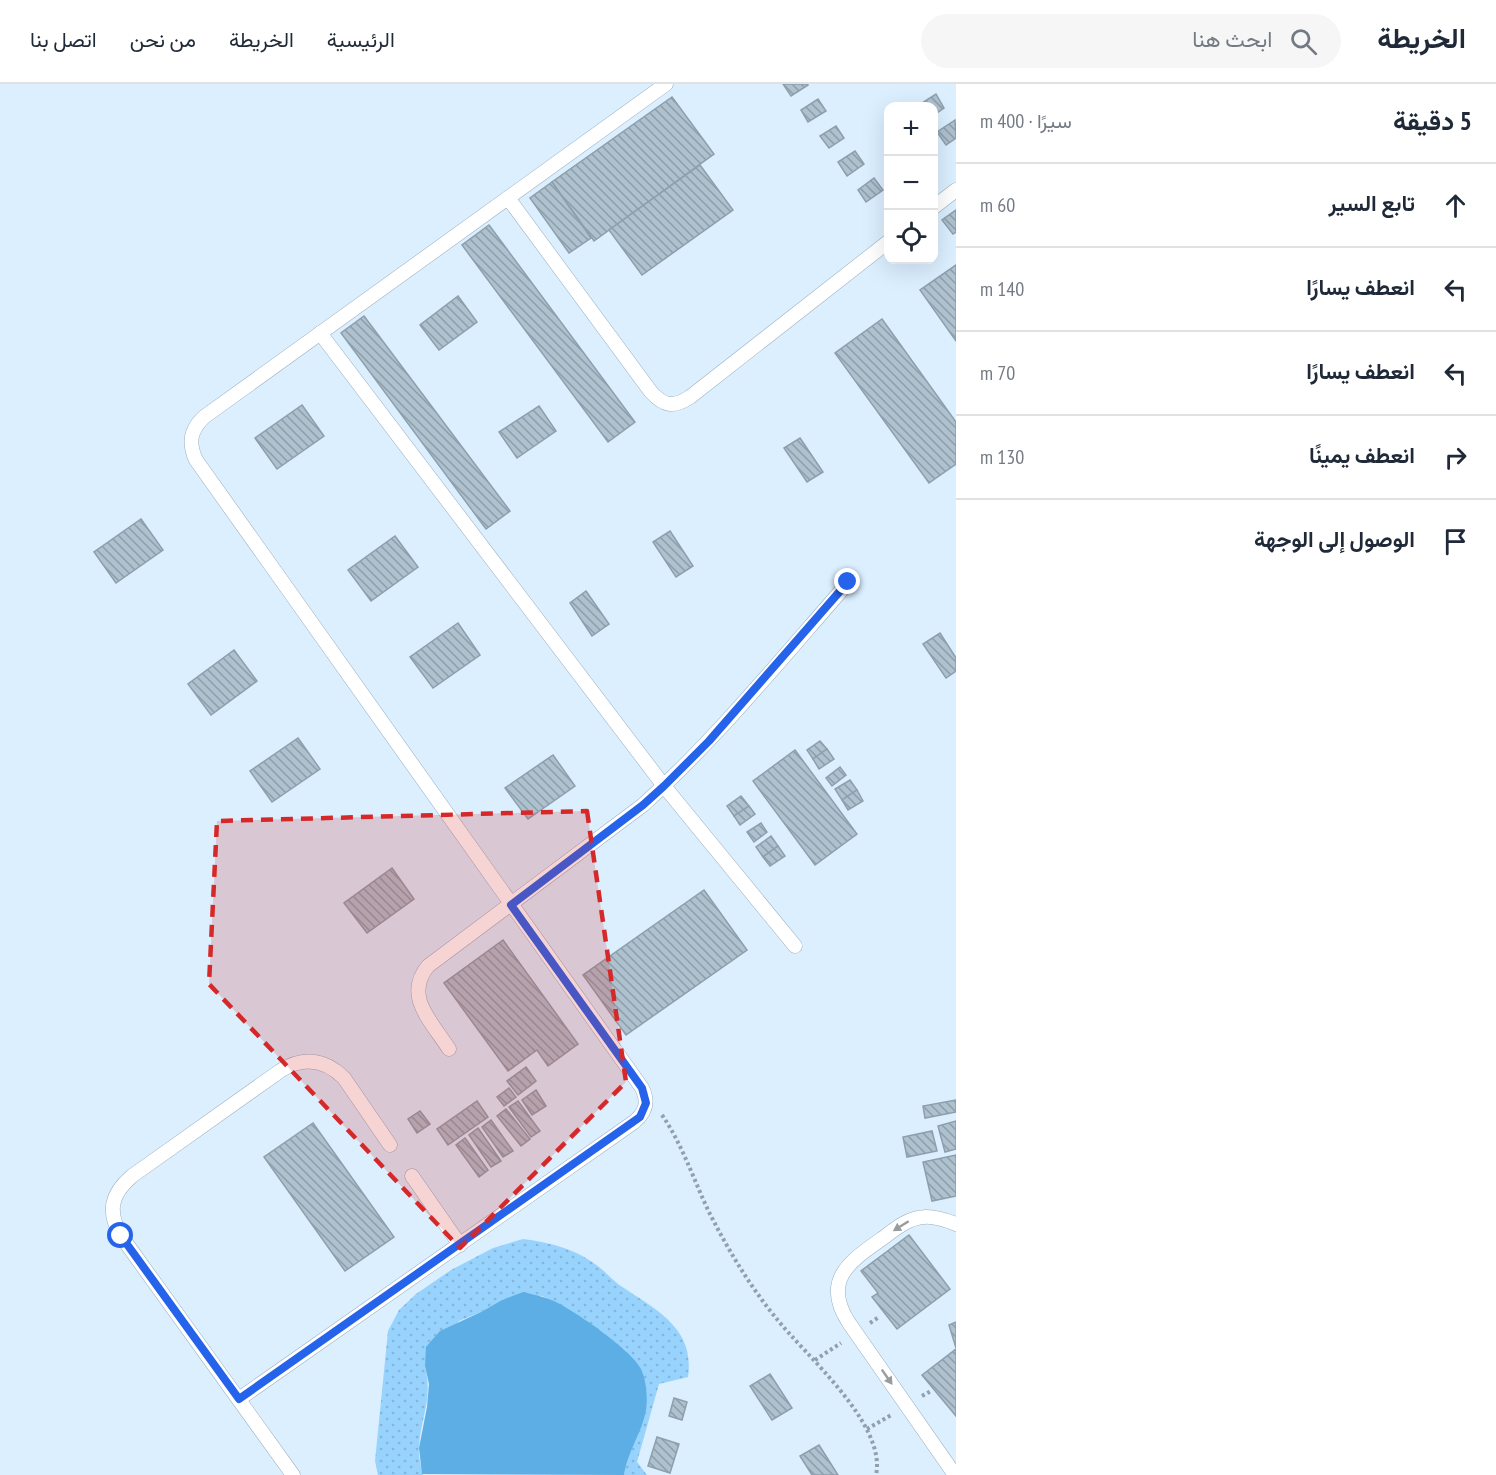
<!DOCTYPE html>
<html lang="ar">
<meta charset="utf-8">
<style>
body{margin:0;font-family:"PT Sans Narrow",Vazirmatn,sans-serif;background:#f6f6f7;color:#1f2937;direction:rtl}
.controls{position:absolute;right:18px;top:18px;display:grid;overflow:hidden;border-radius:12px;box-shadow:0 6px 24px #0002}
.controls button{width:54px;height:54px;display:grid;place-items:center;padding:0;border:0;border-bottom:2px solid #e0e1e3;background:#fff;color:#1f2937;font:30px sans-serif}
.stop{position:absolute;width:18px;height:18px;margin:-14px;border:4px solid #2563eb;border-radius:50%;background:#fff}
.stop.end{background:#2563eb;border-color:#fff;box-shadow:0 2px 6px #0008}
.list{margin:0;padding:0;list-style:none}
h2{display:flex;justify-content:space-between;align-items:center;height:78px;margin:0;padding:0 24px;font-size:26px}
h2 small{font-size:20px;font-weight:400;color:#747a83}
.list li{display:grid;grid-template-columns:39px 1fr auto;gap:18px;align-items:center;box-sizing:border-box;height:84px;padding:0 24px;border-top:2px solid #e0e1e3}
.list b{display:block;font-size:22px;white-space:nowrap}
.list em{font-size:20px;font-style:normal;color:#747a83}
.icon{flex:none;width:33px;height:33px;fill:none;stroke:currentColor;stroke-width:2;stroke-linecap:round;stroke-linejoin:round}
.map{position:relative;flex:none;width:956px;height:1391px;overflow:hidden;direction:ltr}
header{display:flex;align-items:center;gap:36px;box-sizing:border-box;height:84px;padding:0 30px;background:#fff;border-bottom:2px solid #e0e1e3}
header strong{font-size:28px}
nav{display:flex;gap:33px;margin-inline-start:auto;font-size:21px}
.search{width:420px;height:54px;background:#f6f6f7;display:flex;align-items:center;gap:15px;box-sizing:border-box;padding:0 21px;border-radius:33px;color:#747a83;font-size:22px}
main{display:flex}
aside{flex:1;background:#fff}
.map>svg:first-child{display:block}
.garden{fill:url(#garden-dots)}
.water{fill:#5daee5}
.building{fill:url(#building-back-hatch);stroke:#8d9fad;stroke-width:1.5}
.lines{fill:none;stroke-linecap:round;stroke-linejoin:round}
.service-casing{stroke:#9baebc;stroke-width:15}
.path{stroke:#91a0ac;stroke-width:4;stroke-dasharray:3 3;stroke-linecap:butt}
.service{stroke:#fff;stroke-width:14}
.oneway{fill:#989c9e}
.route{stroke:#2563eb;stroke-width:8}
.marked{fill:#d62828;fill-opacity:0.2;stroke:#d62828;stroke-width:4.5;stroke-dasharray:12 8;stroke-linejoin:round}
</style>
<header>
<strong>الخريطة</strong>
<div class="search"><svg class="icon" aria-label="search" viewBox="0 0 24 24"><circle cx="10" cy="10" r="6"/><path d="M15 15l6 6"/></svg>ابحث هنا</div>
<nav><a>الرئيسية</a><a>الخريطة</a><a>من نحن</a><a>اتصل بنا</a></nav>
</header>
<main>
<aside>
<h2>5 دقيقة<small>سيرًا · 400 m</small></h2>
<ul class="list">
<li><svg class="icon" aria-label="ahead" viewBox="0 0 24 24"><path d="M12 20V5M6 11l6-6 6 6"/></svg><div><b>تابع السير</b></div><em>60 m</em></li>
<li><svg class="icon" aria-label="left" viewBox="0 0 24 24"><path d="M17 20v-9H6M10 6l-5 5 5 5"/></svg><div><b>انعطف يسارًا</b></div><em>140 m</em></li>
<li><svg class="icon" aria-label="left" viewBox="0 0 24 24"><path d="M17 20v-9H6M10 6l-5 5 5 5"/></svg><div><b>انعطف يسارًا</b></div><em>70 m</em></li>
<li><svg class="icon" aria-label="right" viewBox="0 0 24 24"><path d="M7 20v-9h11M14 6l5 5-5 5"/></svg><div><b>انعطف يمينًا</b></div><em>130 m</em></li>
<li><svg class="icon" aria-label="arrive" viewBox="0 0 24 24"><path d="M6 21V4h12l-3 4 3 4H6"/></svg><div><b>الوصول إلى الوجهة</b></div></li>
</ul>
</aside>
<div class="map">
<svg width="956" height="1391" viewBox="0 0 956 1391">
<defs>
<pattern id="garden-dots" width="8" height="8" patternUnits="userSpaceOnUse" patternTransform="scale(1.5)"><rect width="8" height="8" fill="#98d3fd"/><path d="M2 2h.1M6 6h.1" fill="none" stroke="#83b6da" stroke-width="1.8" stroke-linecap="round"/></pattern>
<pattern id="building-back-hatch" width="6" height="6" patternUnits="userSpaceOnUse" patternTransform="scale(1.5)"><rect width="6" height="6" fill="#aec1cf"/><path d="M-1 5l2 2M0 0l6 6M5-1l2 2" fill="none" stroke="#8e9ea9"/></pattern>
</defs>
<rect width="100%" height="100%" fill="#dbefff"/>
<!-- garden -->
<path class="garden" d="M523,1155C552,1159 576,1165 599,1183C608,1190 615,1199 624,1204C658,1227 695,1245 688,1293L659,1300L637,1378L647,1391H624L626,1376L646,1325L626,1267L602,1248L559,1220L542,1212L500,1217L481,1228L459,1237L425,1282C433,1317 421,1331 419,1363C418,1371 421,1383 423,1391H378L375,1377L388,1247L399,1226L416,1210L451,1186L493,1164Z"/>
<!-- water -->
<path class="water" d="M523,1208C535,1211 547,1213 558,1219C577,1229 632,1266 641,1285C646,1295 648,1314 646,1326C642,1349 627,1368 624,1391L422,1390L419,1364L427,1323L429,1300L425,1282L426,1263L440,1247L481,1228L500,1217Z"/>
<!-- building -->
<g class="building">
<path d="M783,0H807L808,1L791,12Z"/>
<path d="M936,10L944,24L934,31V22L919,21Z"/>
<path d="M672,13L714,70L594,157L552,98Z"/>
<path d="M818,15L826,27L808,38L801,26Z"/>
<path d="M955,36L956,54L946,61L937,48Z"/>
<path d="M836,42L844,54L829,64L820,52Z"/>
<path d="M855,67L864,80L847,92L838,78Z"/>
<path d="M700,81L733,126L642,191L609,146Z"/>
<path d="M874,94L883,106L866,118L858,106Z"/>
<path d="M552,98L591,154L569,169L530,114Z"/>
<path d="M956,126V148L953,150L942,136Z"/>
<path d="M489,141L635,338L608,358L462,161Z"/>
<path d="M956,181V257L920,206Z"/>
<path d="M458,212L477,238L439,266L420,241Z"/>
<path d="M364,232L510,427L486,445L341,249Z"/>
<path d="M882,235L956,338V380L929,399L835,269Z"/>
<path d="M302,321L324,352L277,385L255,354Z"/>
<path d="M539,322L556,347L517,374L499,348Z"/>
<path d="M800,354L823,388L807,398L784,364Z"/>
<path d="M141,435L163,466L116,499L94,468Z"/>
<path d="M670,447L693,482L676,493L653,458Z"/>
<path d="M395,452L418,483L371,517L348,486Z"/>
<path d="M586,507L609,540L592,552L570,519Z"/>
<path d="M458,539L480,571L433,604L410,573Z"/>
<path d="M940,549L956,574V587L946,594L923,560Z"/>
<path d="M234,566L257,597L211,631L188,600Z"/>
<path d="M298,654L320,685L272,718L250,687Z"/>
<path d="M820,657L827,665L813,675L807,666Z"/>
<path d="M827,665L834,675L819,685L813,675Z"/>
<path d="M795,666L857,750L815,781L753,697Z"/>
<path d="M553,671L575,702L528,735L505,704Z"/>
<path d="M840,683L846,691L832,702L826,694Z"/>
<path d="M850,696L857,706L842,716L835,705Z"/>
<path d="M857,706L863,717L848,726L842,716Z"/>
<path d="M741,712L749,722L734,732L727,722Z"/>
<path d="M749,722L755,730L740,741L734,732Z"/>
<path d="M761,739L767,748L754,758L747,748Z"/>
<path d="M771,752L778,762L763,773L756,763Z"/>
<path d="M778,762L785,772L770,782L763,773Z"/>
<path d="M392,784L414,815L367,849L344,819Z"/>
<path d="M704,806L747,866L626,951L583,891Z"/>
<path d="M503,856L578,960L548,982L537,966L508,987L444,899Z"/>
<path d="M526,983L536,997L518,1011L507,997Z"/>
<path d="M509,1004L516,1013L504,1022L497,1013Z"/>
<path d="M536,1006L546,1022L532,1031L522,1016Z"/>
<path d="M956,1016V1028L925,1034L923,1022Z"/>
<path d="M477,1017L488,1033L448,1061L437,1045Z"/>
<path d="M518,1017L540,1047L531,1053L509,1023Z"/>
<path d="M506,1025L530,1055L521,1062L497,1032Z"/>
<path d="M420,1027L430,1040L417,1049L408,1035Z"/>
<path d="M491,1036L513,1067L503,1073L482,1043Z"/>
<path d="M956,1037V1065L945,1068L938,1042Z"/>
<path d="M313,1039L394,1153L345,1187L264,1073Z"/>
<path d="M478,1044L501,1077L491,1083L469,1051Z"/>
<path d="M932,1047L937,1067L907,1073L903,1053Z"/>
<path d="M465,1054L488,1086L479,1093L456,1061Z"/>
<path d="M956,1071V1112L932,1117L923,1078Z"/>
<path d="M909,1151L950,1205L897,1245L872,1213L878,1209L861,1187Z"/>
<path d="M956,1238V1264L949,1241Z"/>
<path d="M956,1265V1332L922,1291Z"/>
<path d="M770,1290L792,1324L772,1336L750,1302Z"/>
<path d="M674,1314L687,1318L682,1336L669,1332Z"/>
<path d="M657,1353L679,1360L670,1389L648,1382Z"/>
<path d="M819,1361L838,1391H812L800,1372Z"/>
</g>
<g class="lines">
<defs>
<g id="service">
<path d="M508,114L651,308C664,322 673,324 690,313L888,158"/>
<path d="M934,123L956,106"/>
<path d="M320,249L664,702L795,862"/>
<path d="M449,965C432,938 403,912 428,882L643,721C718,653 782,574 848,499"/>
<path d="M412,1092L460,1161"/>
<path d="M239,1315L634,1038C646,1028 649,1018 642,1004L196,376C188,359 190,346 204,333L666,0"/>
<path d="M293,1391L121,1152C107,1127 111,1110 132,1092L280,987C303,972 325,975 344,994L390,1061"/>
<path d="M955,1391L849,1239C821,1196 850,1177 883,1154C895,1145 908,1134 924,1133C935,1132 946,1136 956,1140"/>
</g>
</defs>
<!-- service casing -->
<use href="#service" class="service-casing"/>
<!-- path -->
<g class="path">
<path d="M662,1031C682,1060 693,1094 708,1126C727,1164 749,1201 776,1234C805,1271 887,1340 876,1391"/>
<path d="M870,1239L879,1233"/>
<path d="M815,1276L841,1259"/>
<path d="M922,1312L931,1307"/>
<path d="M867,1345L893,1330"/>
</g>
<!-- service -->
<use href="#service" class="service"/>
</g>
<!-- one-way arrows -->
<defs><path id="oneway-solid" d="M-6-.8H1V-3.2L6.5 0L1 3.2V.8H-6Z" transform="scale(1.5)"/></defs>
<g class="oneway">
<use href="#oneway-solid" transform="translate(901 1142) rotate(148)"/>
<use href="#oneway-solid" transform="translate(887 1293) rotate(55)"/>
</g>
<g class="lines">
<!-- route -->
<path class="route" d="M121,1152L239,1315L640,1033L646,1019L642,1004L511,821L643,721L664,702L709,657L848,498"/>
</g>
<!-- marked area -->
<path class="marked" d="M587,727L626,998L460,1164L209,900L217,737Z"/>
</svg>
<div class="controls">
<button>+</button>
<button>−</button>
<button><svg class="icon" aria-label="locate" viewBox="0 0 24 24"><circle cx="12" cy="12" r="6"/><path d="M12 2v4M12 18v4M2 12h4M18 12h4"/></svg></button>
</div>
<div class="stop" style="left:121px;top:1152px"></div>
<div class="stop end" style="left:848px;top:498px"></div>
</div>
</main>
